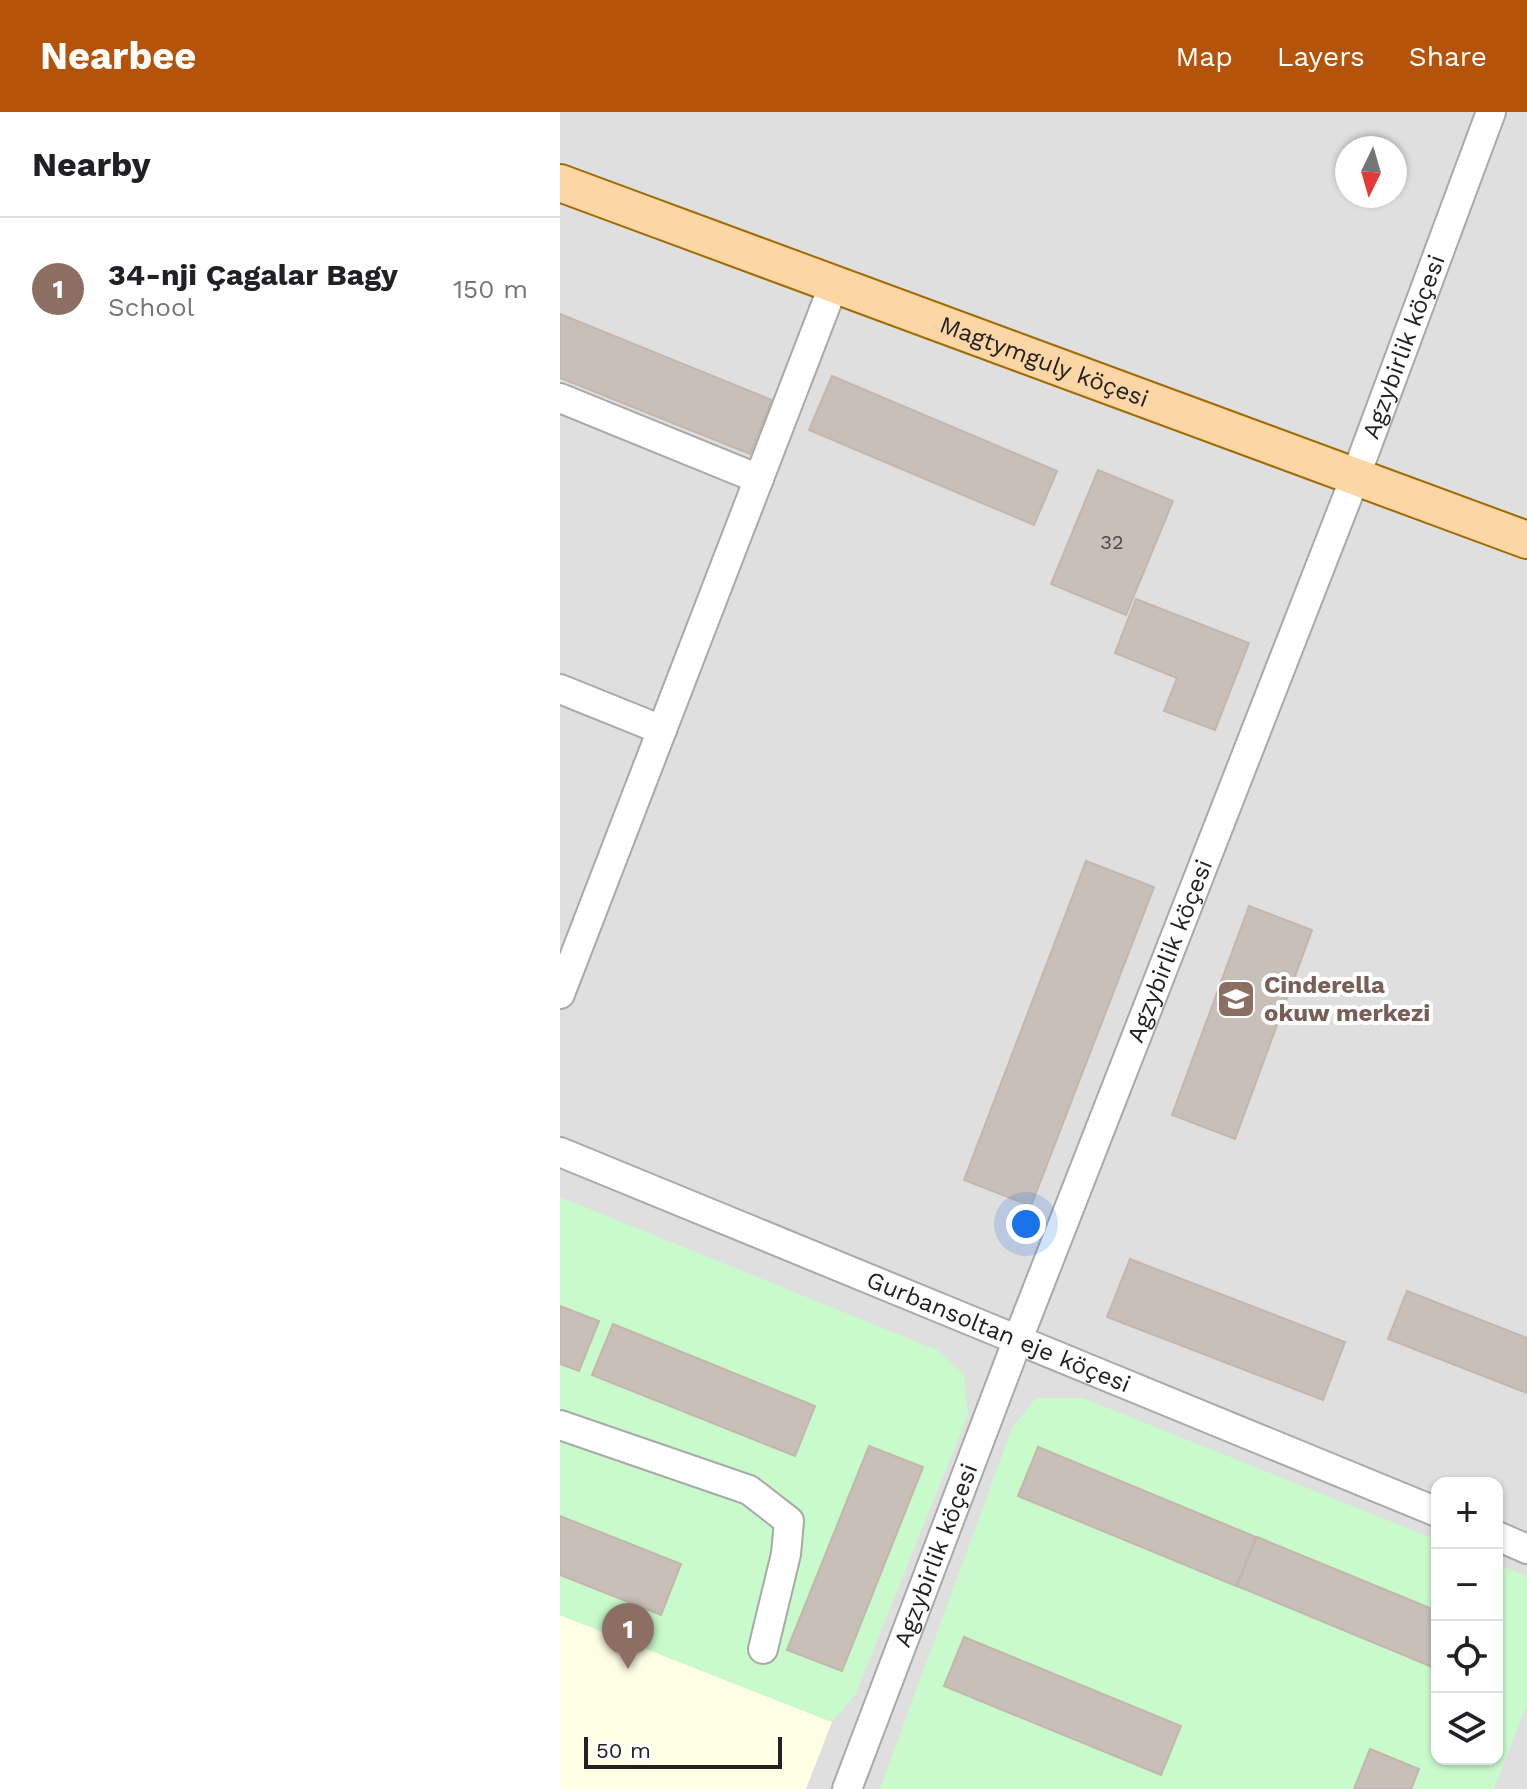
<!DOCTYPE html>
<meta charset="utf-8">
<style>
body{margin:0;font-family:"Work Sans",sans-serif;background:#f2f2f2;color:#202124}
.controls{position:absolute;right:24px;bottom:24px;display:grid;overflow:hidden;border-radius:16px;box-shadow:0 2px 6px #0004}
.controls button{width:72px;height:72px;display:grid;place-items:center;padding:0;border:0;border-bottom:2px solid #e0e0e0;background:#fff;color:#202124;font:40px sans-serif}
.compass{position:absolute;left:775px;top:24px;width:72px;height:72px;border-radius:50%;background:#fff;box-shadow:0 2px 6px #0004;rotate:185deg}
.scale{position:absolute;left:24px;bottom:20px;width:198px;box-sizing:border-box;padding-left:8px;border:4px solid #222;border-top:0;font-size:22px;line-height:28px;white-space:nowrap;color:#222;-webkit-text-stroke:6px #fff;paint-order:stroke}
.you{position:absolute;left:466px;top:1112px;width:28px;height:28px;margin:-20px;border:6px solid #fff;border-radius:50%;background:#1a73e8;box-shadow:0 0 0 12px #1a73e833}
.badge{display:grid;place-items:center;width:52px;height:52px;border-radius:50%;background:#b45309;color:#fff;font-size:26px;font-weight:700}
.pin{position:absolute;translate:-50% -66px;filter:drop-shadow(0 2px 4px #0008)}
.pin::after{content:'';position:absolute;top:42px;width:28px;height:24px;background:inherit;clip-path:polygon(0 0,100% 0,50% 100%)}
.list{margin:0;padding:0;list-style:none}
h2{display:flex;justify-content:space-between;align-items:center;height:104px;margin:0;padding:0 32px;font-size:34px}
h2 small{font-size:26px;font-weight:400;color:#757577}
.list li{display:grid;grid-template-columns:52px 1fr auto;gap:24px;align-items:center;box-sizing:border-box;height:144px;padding:0 32px;border-top:2px solid #e0e0e0}
.list b{display:block;font-size:30px;white-space:nowrap}
.list p{margin:0;font-size:26px;white-space:nowrap;color:#757577}
.list em{font-size:26px;font-style:normal;color:#757577}
.icon{flex:none;width:44px;height:44px;fill:none;stroke:currentColor;stroke-width:2;stroke-linecap:round;stroke-linejoin:round}
.map{position:relative;flex:none;width:967px;height:1677px;overflow:hidden}
header{display:flex;align-items:center;gap:48px;box-sizing:border-box;height:112px;padding:0 40px;background:#b45309;color:#fff}
header strong{font-size:38px}
nav{display:flex;gap:44px;margin-inline-start:auto;font-size:28px}
main{display:flex}
aside{flex:1;background:#fff}
.map>svg:first-child{display:block}
.residential{fill:#e0dfdf;fill-rule:evenodd}
.education{fill:#ffffe5}
.park{fill:#c8facc}
.building{fill:#c7bfb8;stroke:#c4b6ab;stroke-width:2}
.lines{fill:none;stroke-linecap:round;stroke-linejoin:round}
.minor-casing{stroke:#a9a9a9;stroke-width:32}
.major-casing{stroke:#a06b00;stroke-width:40}
.minor{stroke:#fff;stroke-width:28}
.major{stroke:#fcd6a4;stroke-width:36}
.labels{text-anchor:middle;dominant-baseline:central;stroke-width:8;stroke-linejoin:round;paint-order:stroke}
.number-label{font-size:20px;fill:#4b4948}
.street-label{font-size:24px;fill:#222;stroke:#fff}
.education-label{font-size:24px;font-weight:bold;fill:#785e54;stroke:#fff;text-anchor:start}
</style>
<header>
<strong>Nearbee</strong>
<nav><a>Map</a><a>Layers</a><a>Share</a></nav>
</header>
<main>
<aside>
<h2>Nearby<small></small></h2>
<ul class="list">
<li><span class="badge" style="background:#8d6e63">1</span><div><b>34-nji Çagalar Bagy</b><p>School</p></div><em>150 m</em></li>
</ul>
</aside>
<div class="map">
<svg width="967" height="1677" viewBox="0 0 967 1677">
<rect width="100%" height="100%" fill="#f2efe9"/>
<!-- residential -->
<path class="residential" d="M0,0H967V1677H0ZM787,36H835V84H787ZM877,1371H937V1647H877Z"/>
<!-- education -->
<path class="education" d="M0,1503L272,1610L246,1677H0Z"/>
<!-- park -->
<g class="park">
<path d="M0,1085L377,1238L404,1263L408,1303L295,1583L272,1610L0,1503Z"/>
<path d="M476,1286H523L877,1428V1647H937V1452L967,1464V1592L934,1677H320L452,1316Z"/>
</g>
<!-- building -->
<g class="building">
<path d="M0,202L212,288L190,342L0,266Z"/>
<path d="M272,264L497,359L474,413L249,318Z"/>
<path d="M538,358L613,389L566,503L491,472Z"/>
<path d="M576,487L689,531L655,618L604,599L617,566L555,541Z"/>
<path d="M526,749L594,775L471,1094L404,1068Z"/>
<path d="M689,794L752,818L675,1027L612,1003Z"/>
<path d="M570,1147L785,1230L763,1288L547,1205Z"/>
<path d="M847,1179L967,1226V1281L828,1227Z"/>
<path d="M0,1194L39,1209L19,1259L0,1252Z"/>
<path d="M53,1212L255,1294L235,1344L32,1263Z"/>
<path d="M309,1334L363,1355L282,1559L227,1538Z"/>
<path d="M478,1335L696,1425L676,1474L458,1384Z"/>
<path d="M0,1404L121,1452L101,1503L0,1463Z"/>
<path d="M697,1425L877,1499V1557L677,1474Z"/>
<path d="M404,1525L621,1614L601,1663L384,1574Z"/>
<path d="M810,1637L859,1657L851,1677H794Z"/>
</g>
<g class="lines">
<defs>
<g id="minor">
<path d="M0,286L199,367"/>
<path d="M0,577L102,618"/>
<path d="M0,882L274,172"/>
<path id="s1" d="M0,1040L877,1400"/>
<path d="M0,1313L189,1378L229,1409L226,1442L203,1537"/>
<path d="M937,1424L967,1437"/>
<path id="s2" d="M287,1677L458,1227L796,363L931,0"/>
</g>
<g id="major">
<path id="s3" d="M0,71L967,428"/>
</g>
</defs>
<!-- minor casing -->
<use href="#minor" class="minor-casing"/>
<!-- major casing -->
<use href="#major" class="major-casing"/>
<!-- minor -->
<use href="#minor" class="minor"/>
<!-- major -->
<use href="#major" class="major"/>
</g>
<!-- icons -->
<defs>
<symbol id="school-square" viewBox="-11 -11 22 22"><rect x="-9" y="-9" width="18" height="18" rx="4" fill="#8d6e63" stroke="#fff"/><path d="M0-5L7-2L0 1L-7-2ZM-4 1L0 2.5L4 1V4Q0 6-4 4Z" fill="#fff"/></symbol>
</defs>
<g fill-rule="evenodd">
<use href="#school-square" x="654" y="865" width="44" height="44"/>
</g>
<g class="labels">
<!-- number labels -->
<g class="number-label">
<text x="552" y="430">32</text>
</g>
<!-- street labels -->
<g class="street-label">
<text stroke="none"><textPath href="#s2" startOffset="1546">Agzybirlik köçesi</textPath></text>
<text stroke="none"><textPath href="#s3" startOffset="516">Magtymguly köçesi</textPath></text>
<text stroke="none"><textPath href="#s2" startOffset="898">Agzybirlik köçesi</textPath></text>
<text stroke="none"><textPath href="#s1" startOffset="474">Gurbansoltan eje köçesi</textPath></text>
<text stroke="none"><textPath href="#s2" startOffset="250">Agzybirlik köçesi</textPath></text>
</g>
<!-- education labels -->
<g class="education-label">
<text x="704" y="873">Cinderella<tspan x="704" dy="28">okuw merkezi</tspan></text>
</g>
</g>
</svg>
<div class="controls">
<button>+</button>
<button>−</button>
<button><svg class="icon" aria-label="locate" viewBox="0 0 24 24"><circle cx="12" cy="12" r="6"/><path d="M12 2v4M12 18v4M2 12h4M18 12h4"/></svg></button>
<button><svg class="icon" aria-label="layers" viewBox="0 0 24 24"><path d="M12 4l9 5-9 5-9-5zM3 14l9 5 9-5"/></svg></button>
</div>
<svg class="compass" viewBox="-18 -18 36 36"><path d="M0-13l5 13h-10z" fill="#e53935"/><path d="M0 13l5-13h-10z" fill="#757577"/></svg>
<div class="scale">50 m</div>
<div class="you"></div>
<div class="pin badge" style="left:68px;top:1557px;background:#8d6e63">1</div>
</div>
</main>
